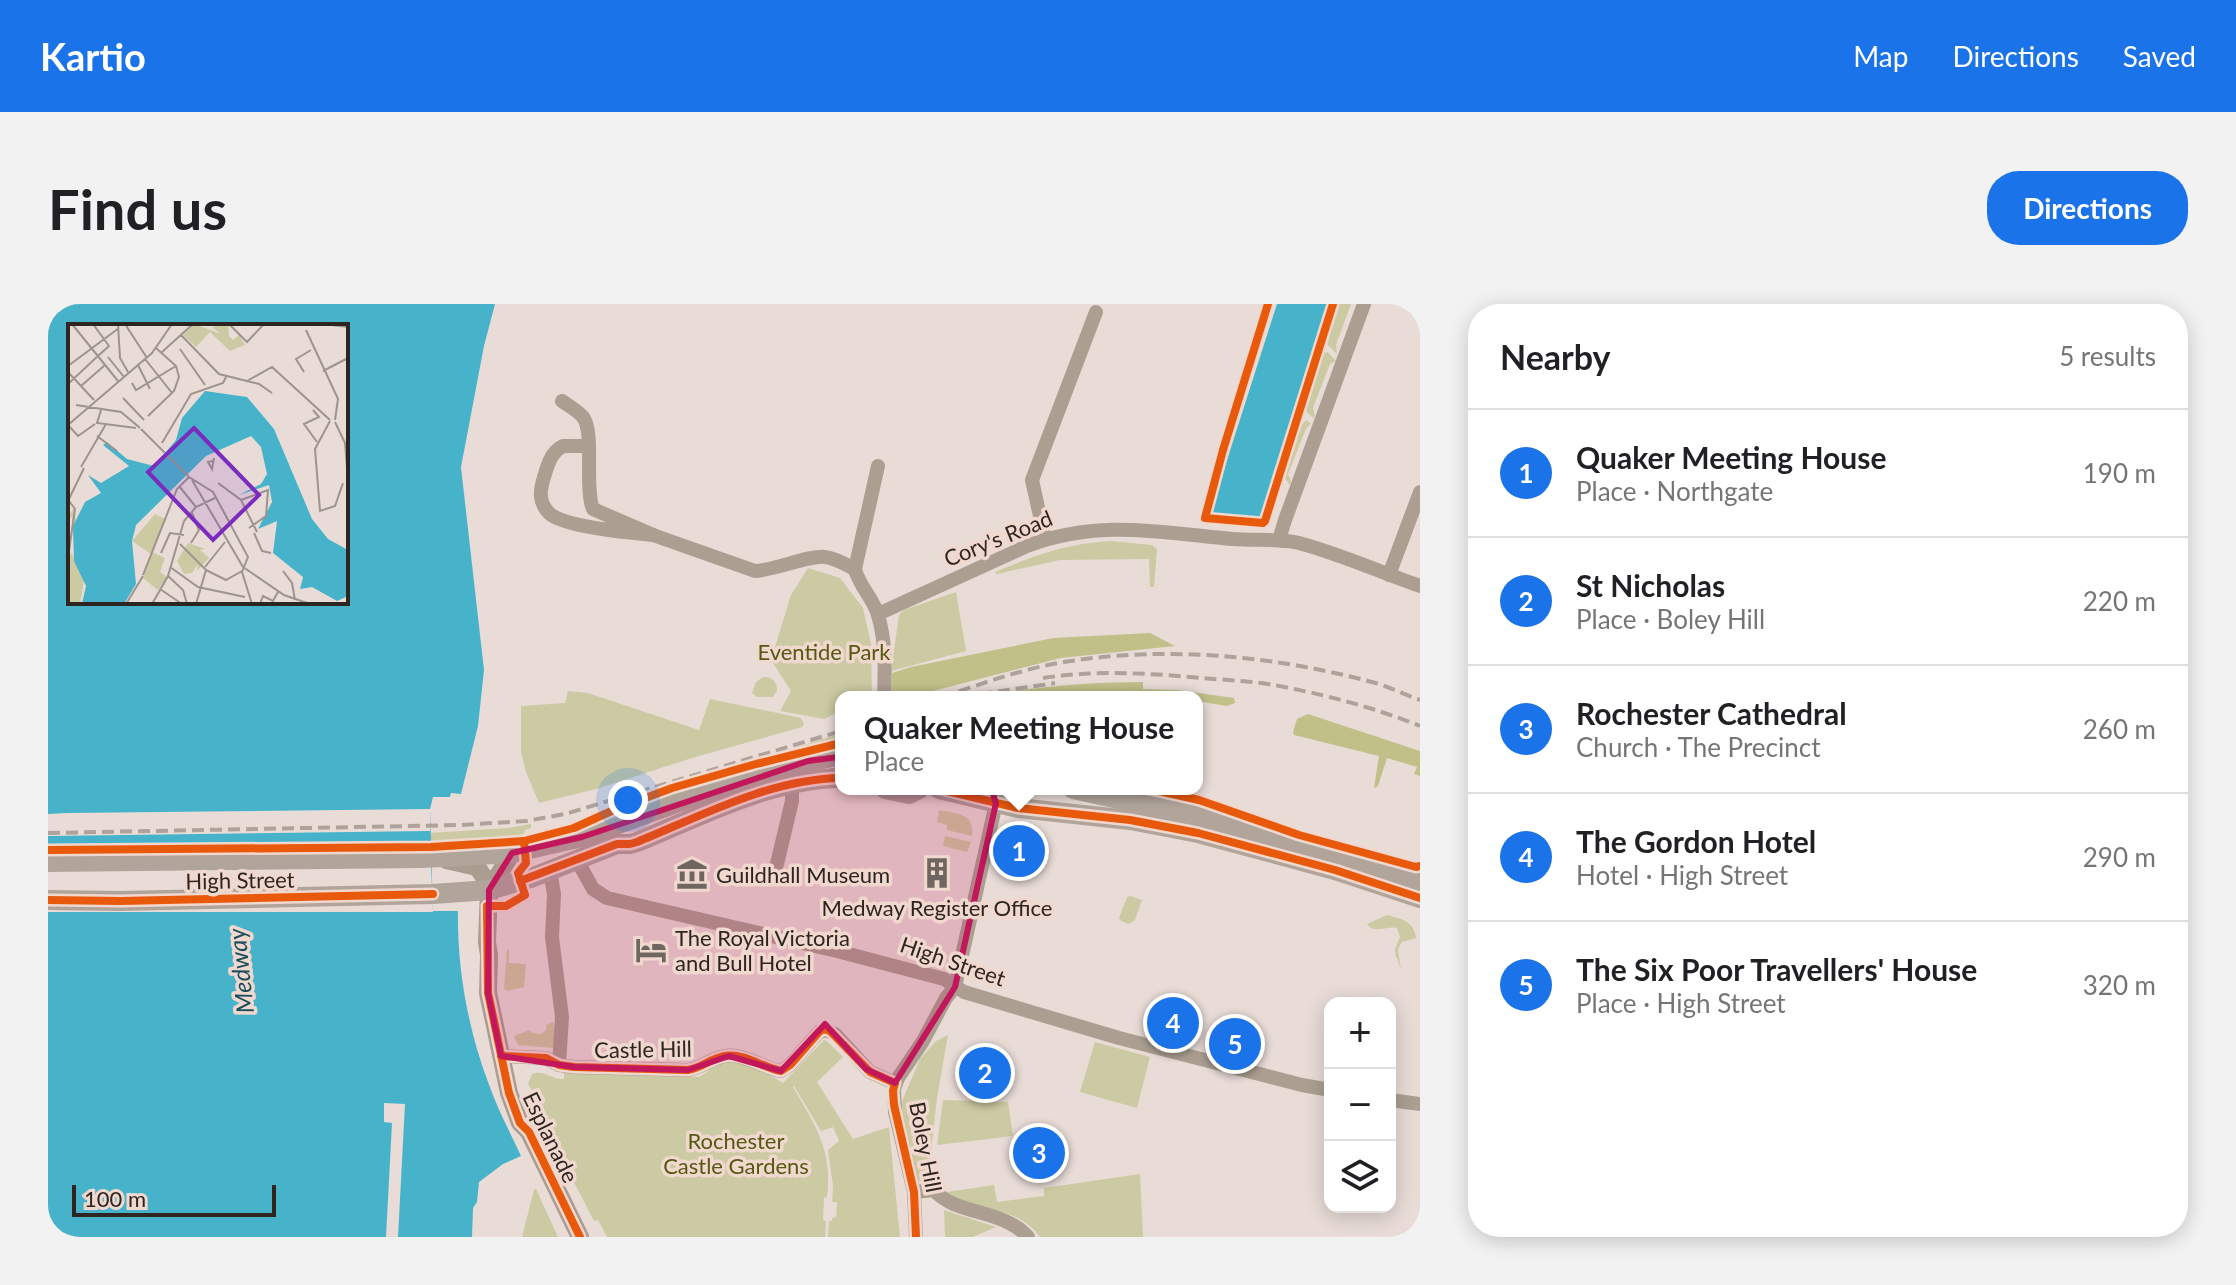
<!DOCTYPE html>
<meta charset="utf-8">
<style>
body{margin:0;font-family:Lato,sans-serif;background:#f2f2f2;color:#202124}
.controls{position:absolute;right:24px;bottom:24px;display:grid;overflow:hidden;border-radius:16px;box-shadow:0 4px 20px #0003}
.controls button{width:72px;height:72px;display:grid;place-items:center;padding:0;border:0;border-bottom:2px solid #e0e0e0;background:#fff;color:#202124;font:40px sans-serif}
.scale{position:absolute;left:24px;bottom:20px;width:204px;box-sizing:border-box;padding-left:8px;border:4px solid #2e2521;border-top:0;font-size:22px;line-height:28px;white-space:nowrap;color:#2e2521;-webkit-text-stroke:6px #f1d8cf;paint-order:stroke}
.you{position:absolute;left:580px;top:496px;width:28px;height:28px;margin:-20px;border:6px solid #fff;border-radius:50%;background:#1a73e8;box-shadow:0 0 0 12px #1a73e833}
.badge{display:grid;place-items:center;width:52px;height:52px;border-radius:50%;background:#1a73e8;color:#fff;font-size:26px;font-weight:700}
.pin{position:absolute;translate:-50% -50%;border:4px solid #fff;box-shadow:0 2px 8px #0006}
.popup{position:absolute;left:787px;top:387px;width:368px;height:104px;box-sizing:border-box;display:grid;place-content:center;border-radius:16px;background:#fff;filter:drop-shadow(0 2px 6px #0005);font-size:26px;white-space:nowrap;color:#757577}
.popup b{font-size:30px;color:#202124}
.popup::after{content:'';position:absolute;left:50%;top:100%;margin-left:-16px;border:16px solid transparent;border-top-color:#fff}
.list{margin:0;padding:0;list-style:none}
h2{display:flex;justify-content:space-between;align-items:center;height:104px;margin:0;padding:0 32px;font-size:34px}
h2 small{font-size:26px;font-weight:400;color:#757577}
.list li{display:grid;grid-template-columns:52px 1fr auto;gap:24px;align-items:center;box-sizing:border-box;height:128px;padding:0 32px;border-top:2px solid #e0e0e0}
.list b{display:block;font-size:30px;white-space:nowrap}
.list p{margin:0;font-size:26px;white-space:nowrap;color:#757577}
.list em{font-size:26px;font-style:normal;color:#757577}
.icon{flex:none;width:44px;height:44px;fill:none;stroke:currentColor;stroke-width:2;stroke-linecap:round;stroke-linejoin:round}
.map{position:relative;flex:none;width:1372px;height:933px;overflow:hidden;border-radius:32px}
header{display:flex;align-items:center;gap:48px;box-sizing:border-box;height:112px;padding:0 40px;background:#1a73e8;color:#fff}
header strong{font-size:38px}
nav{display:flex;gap:44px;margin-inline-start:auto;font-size:28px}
.intro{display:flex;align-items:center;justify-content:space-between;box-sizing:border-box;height:192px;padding:0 48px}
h1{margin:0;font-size:56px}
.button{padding:20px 36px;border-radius:32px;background:#1a73e8;color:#fff;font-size:28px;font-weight:700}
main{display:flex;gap:48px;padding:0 48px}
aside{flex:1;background:#fff;border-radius:32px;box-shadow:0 4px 20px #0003}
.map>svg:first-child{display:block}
.green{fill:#cccaa2}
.forest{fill:#c2c089}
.water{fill:#46b3cb;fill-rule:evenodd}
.pier{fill:#e9dcd7}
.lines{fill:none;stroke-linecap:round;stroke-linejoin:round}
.street{stroke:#ac9f92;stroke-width:14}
.secondary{stroke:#aa9d90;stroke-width:18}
.primary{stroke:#b0a49b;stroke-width:20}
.rail{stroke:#aea29b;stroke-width:4;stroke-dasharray:12 6;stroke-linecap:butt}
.cycleway-casing{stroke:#f1d8cf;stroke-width:13}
.cycleway{stroke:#e8590c;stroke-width:8}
.marked{fill:#c2185b;fill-opacity:0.2;stroke:#c2185b;stroke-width:6;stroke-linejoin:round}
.labels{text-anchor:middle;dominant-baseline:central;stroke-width:7;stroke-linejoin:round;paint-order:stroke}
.street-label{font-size:22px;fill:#2e2521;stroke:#f1d8cf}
.park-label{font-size:22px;fill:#555911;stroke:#f1d8cf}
.poi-label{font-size:22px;fill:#2e2521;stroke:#f1d8cf;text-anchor:start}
.water-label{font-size:24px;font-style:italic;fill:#174d5c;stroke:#f1d8cf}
.inset-road{fill:none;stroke:#9e938e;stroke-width:2}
.view{fill:#7b2cbf;fill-opacity:0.15;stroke:#7b2cbf;stroke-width:4}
.inset-edge{fill:none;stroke:#2e2521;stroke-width:4}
</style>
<header>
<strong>Kartio</strong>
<nav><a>Map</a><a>Directions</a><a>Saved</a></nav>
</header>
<div class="intro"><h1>Find us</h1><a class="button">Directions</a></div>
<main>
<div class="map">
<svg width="1372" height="933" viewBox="0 0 1372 933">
<rect width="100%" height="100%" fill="#e9dcd7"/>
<!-- green -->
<g class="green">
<path d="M1290,0H1303L1288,41L1289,50L1278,39Z"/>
<path d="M1280,48L1288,57L1282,60L1265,104L1267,112L1265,114L1255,104L1275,49Z"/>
<path d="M1258,116L1263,119L1258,125L1240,170L1243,177L1242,181L1235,172L1252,123Z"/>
<path d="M1062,237L1104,241L1109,245L1106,283H1102L1101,255L1012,256L949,270L947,268C988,251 1017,240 1062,237Z"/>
<path d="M760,264L792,274L815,304L823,339L824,393H793V407L776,415L732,407L743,387L723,356L743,291Z"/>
<path d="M908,288L918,347L843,367L851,311L856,306Z"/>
<path d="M715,373C724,372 729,378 729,386L725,393H709L704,389L708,378Z"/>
<path d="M520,387L540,389L651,426L662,395L753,414L756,420L754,423L644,454L548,485L491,499L478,468L473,448V402L517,399Z"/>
<path d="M788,431L793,433L765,444L691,461Z"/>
<path d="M891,506C910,510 927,509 924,532L899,526V521L889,518Z"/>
<path d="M483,520V524L477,526L476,530L439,535L380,537V529L460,524Z"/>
<path d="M897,532L923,538L919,548L895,542Z"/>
<path d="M1082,592L1094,596L1087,616L1081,620L1073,617L1071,614L1079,593Z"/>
<path d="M1339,611C1354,615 1366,617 1368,634L1354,638L1350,645L1353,667L1349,653L1348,655L1347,645L1352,633L1349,624C1339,621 1327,631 1319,620Z"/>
<path d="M459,646H461V659L478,660L476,683L460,687L456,685Z"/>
<path d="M506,718V744L470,741L466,732L482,726L484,729L494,730L499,724L498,721Z"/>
<path d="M900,731L889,794L880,873L873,878L870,875L852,802L872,755L888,737Z"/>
<path d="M776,736L779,737L795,753L769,778L805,835L841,823L852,933H780L781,917H784V914L788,913L789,898H784L785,882L780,846L791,837L785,823L773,827L746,782L745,783C767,821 785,846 779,893L776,894L775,916L778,917L777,933H559L550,916L546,917L494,816L497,812C493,804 491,798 482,796L485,788L480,780L484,770C496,765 504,776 516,775V768L651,773C659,770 664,761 672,759C689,753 721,769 735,779Z"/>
<path d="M1047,738L1102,753L1089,804L1032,788Z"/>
<path d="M895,796L960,798L965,832L889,841Z"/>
<path d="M1092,870L1095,933H992C968,899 930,912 899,888L946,881L949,898L996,892V884Z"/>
<path d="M488,885L510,933H474L486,886Z"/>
<path d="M896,906L948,923L925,933H897Z"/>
</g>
<!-- forest -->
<g class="forest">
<path d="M1102,329L1127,342L1013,354L862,393H843L844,369L863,363L1005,334Z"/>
<path d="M1095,378V385L1129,386L1186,394L1187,399L1179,402L1149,397V393L971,391L970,393H931C985,383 1040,378 1095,378Z"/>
<path d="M1260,410L1372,447V472L1366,470L1369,463L1339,454L1330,482L1326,484L1331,452L1246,431L1245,428L1249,415Z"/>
</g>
<!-- water -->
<g class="water">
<path d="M0,0H447L436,42L413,163L436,366L430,422L413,490L403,489L402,493H385L382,505L385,607H410C409,664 420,725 440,778C449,804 462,828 473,852L455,860L431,878L429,898L425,904L424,933H0ZM22,22H298V298H22Z"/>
<path d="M1229,0H1280L1215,215L1162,209Z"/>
</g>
<!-- pier -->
<g class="pier">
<path d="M382,505V527L0,532V510L19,509Z"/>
<path d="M382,537L385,608H0V541Z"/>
<path d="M336,799L357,800L350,933H338L344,819L336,818Z"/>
</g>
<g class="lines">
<!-- street -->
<g class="street">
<path d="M514,97C521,102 530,107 535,113C547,129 536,184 545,205L605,231C584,229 515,223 501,209C490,198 492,186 496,173C500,161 502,149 515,142H540"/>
<path d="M830,162L807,265C811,282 825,294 830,311C838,338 837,365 836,393"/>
<path d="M605,231L707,267C728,266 761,251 777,253C788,254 798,261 807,265"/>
<path d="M997,235L984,176L1048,8"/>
<path d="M1234,237L1233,229L1237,216L1316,0"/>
<path d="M1341,271L1372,188"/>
<path d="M830,310L979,242C1050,215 1110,228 1184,235C1206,237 1230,234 1251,239C1292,250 1332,268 1372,282"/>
<path d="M529,556L545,585L559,594L789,647L896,675L916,688L1071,734L1254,781L1282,786"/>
<path d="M728,564L744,497V481"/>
<path d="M502,567L506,590L504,633L514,713L511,761"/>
<path d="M907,683L948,499"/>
<path d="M453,752L498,754L511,761L526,763L640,766C654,764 663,754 677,752C697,749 715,764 733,767L742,761L771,728L777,726L787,730L822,768L847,779"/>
<path d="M1342,796L1372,800"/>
<path d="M866,888L886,886C908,912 954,904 980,933"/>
<path d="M868,933L866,888L847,808L846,785L850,774L875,737L898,694L907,683"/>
</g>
<!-- secondary -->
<g class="secondary">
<path d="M398,556L429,563L438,576L441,586L439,638L441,651L440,689L443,703L461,789L472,819L481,828L532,933"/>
<path d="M441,586L464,549"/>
</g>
<!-- primary -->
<g class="primary">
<path d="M837,485L861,490L871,485"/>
<path d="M891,485L970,504L1082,516L1150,529L1287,566L1372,594"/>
<path d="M1025,485L1161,515L1372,576"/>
<path d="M0,558L374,554L464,549L534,533L714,468L793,451"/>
<path d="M0,596L72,597L385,590L441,586L483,574L569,540H582L589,538C653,512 722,475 793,474"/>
</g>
<!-- rail -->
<g class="rail">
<path d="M995,374C1047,366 1100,369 1153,374C1177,376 1202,377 1226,381C1275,390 1325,403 1372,422"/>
<path d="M932,390L1007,379"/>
<path d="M894,393C936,379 979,363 1023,357C1121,342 1225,352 1320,377C1338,381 1355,390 1372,396"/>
<path d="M0,529L413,521L478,517L517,510L793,427"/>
</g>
<defs>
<g id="cycleway">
<path d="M1220,0L1175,146L1157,214L1215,219L1217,217L1285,0"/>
<path d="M891,485L970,504L1082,516L1150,529L1287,566L1372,594"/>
<path d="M1102,485L1151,496L1251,531L1368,563L1372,562"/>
<path d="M476,537L478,559L470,569L477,591L458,602H439L440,689L443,703L461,789L472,819L481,828L532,933"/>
<path d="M0,546L383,543L476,537L526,524L568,505L624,484L708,460L793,439"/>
<path d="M472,577L569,540H582L589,538C653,512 722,475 793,474"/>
<path d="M0,596L72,597L385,590"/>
<path d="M453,752L498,754L511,761L526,763L640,766C654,764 663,754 677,752C697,749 715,764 733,767L742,761L771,728L775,725L782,727L822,768L847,779L845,787L846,801L866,888L868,933"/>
</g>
</defs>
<!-- cycleway casing -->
<use href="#cycleway" class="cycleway-casing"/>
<!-- cycleway -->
<use href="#cycleway" class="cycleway"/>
</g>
<!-- marked area -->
<path class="marked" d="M836,447L937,466L948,499L907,683L847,779L818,765L777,720L733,767L681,752L640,766L526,763L453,752L440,689L441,586L464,549L534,533L760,457Z"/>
<!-- icons -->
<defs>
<symbol id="building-bare" viewBox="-9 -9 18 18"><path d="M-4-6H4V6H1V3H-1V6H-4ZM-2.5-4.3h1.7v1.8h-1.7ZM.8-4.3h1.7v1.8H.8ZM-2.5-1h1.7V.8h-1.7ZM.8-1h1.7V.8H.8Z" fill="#6f6561" stroke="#f1d8cf" stroke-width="2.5" paint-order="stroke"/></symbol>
<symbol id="museum-bare" viewBox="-9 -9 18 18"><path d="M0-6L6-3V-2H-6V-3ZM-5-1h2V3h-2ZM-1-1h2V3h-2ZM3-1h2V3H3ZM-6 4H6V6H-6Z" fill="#6f6561" stroke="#f1d8cf" stroke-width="2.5" paint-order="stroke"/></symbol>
<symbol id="hotel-bare" viewBox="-9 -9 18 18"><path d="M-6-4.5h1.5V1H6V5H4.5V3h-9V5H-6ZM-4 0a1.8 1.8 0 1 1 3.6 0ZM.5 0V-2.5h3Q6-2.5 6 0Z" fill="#6f6561" stroke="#f1d8cf" stroke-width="2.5" paint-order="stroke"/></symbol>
</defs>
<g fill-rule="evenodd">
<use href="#building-bare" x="867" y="547" width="44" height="44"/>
<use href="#museum-bare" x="622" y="548" width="44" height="44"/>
<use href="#hotel-bare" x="581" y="624" width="44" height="44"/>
</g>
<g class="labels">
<!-- street labels -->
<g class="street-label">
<text transform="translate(950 234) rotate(-22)">Cory's Road</text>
<text transform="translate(192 576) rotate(-1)">High Street</text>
<text transform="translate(905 657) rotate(19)">High Street</text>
<text transform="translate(595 745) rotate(-1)">Castle Hill</text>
<text transform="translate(503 833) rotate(64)">Esplanade</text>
<text transform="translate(878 843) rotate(79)">Boley Hill</text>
</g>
<!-- park labels -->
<g class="park-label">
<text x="776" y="347">Eventide Park</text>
<text x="688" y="836">Rochester<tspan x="688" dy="25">Castle Gardens</tspan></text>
</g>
<!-- poi labels -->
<g class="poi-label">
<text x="668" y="570">Guildhall Museum</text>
<text x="889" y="603" text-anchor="middle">Medway Register Office</text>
<text x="627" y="633">The Royal Victoria<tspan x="627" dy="25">and Bull Hotel</tspan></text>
</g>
<!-- water labels -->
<g class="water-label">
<text transform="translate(192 667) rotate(-96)">Medway</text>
</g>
</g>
<!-- overview -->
<g transform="translate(20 20)">
<rect width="280" height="280" fill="#e9dcd7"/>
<path d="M126,0L153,10L144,3L160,0L161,12L165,16L171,11L177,21L162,27L142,8L128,23L115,11ZM6,183L16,257L12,280H0V233L4,229L6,235L7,222L4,193L0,194ZM87,190L97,195L83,230L64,217ZM120,219L138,225L132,226L141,234L129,247L130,240L124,249L116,250L109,237ZM84,228L97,234L92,248L99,253L90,266L75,254Z" fill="#cccaa2"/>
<path d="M137,67L179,73L206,105L244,195L260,215L280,226V272L269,277L244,263L232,265L235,253L205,229L209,197L190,205L204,178L201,161L171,171L193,160L199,150L193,123L183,112L138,132L68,201L64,217L68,260L56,280H14L18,262L6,237L5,202L17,178L33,169L20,151L33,159L61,142L35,121L39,118L59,135L86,142L108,116L114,94Z" fill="#46b3cb"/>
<path class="inset-road" d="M4,0L50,57M25,0L41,22L31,31M50,0L52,34L60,48M57,0L79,34M161,0L179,18L196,0M256,0L280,3M238,6L270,75L267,96M113,11L151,50L191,60L204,69M112,25L137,61M94,28L125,0M40,33L56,53M77,35L104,69M70,41L82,65M0,42L51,4M255,47L280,34M0,48L26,76M236,48L228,35L243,26M179,57L204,43L262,96M64,59L68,66L108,42M0,60L31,31M13,62L37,41M55,74L76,96M8,81L53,88L72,104M33,86L29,99L68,104M245,86L251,93L236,100L249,118M80,92L106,67L111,53L108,42L88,24M262,97L247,125L252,187L267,182L275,159M267,98L277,119L280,156M0,101L10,112L27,100M0,101L84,29L104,0M73,105L121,153L145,168L180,233L174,248L184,280M29,112L49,127M94,119L123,70L155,59L158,53M145,137L140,138L144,145L146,134M13,143L38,100M124,156L175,243M150,159L173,176L189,208M111,162L128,183M173,176L200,166L198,192L181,204M0,177L16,144M116,197L128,183L147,174M186,209L194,227L203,229M123,219L131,206L124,189M112,220L138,246M93,229L102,209L116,211M0,234L7,185L1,177M102,243L130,263L177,273M137,243L157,218M175,243L216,271L242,280M215,247L224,259L227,276M75,251L109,165L121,153M100,252L115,266L119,280M92,265L114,280M58,280L75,252M84,280L100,252L116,197M128,280L138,246L158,256L174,247M192,280L195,272L205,277L210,268"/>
<path class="view" d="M126,104L191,171L145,216L80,148Z"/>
<rect width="280" height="280" class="inset-edge"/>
</g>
</svg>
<div class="controls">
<button>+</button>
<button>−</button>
<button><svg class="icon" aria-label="layers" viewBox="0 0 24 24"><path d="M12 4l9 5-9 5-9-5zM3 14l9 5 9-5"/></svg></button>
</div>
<div class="scale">100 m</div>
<div class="you"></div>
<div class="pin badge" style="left:971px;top:547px">1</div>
<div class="popup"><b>Quaker Meeting House</b>Place</div>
<div class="pin badge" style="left:937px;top:769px">2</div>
<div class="pin badge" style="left:991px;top:849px">3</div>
<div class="pin badge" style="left:1125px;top:719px">4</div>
<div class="pin badge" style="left:1187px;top:740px">5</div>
</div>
<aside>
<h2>Nearby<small>5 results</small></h2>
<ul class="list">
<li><span class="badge">1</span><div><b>Quaker Meeting House</b><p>Place · Northgate</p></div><em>190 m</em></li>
<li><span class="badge">2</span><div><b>St Nicholas</b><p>Place · Boley Hill</p></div><em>220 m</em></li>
<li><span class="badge">3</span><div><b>Rochester Cathedral</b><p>Church · The Precinct</p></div><em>260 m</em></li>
<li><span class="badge">4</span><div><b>The Gordon Hotel</b><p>Hotel · High Street</p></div><em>290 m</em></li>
<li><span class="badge">5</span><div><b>The Six Poor Travellers' House</b><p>Place · High Street</p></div><em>320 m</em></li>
</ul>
</aside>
</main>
